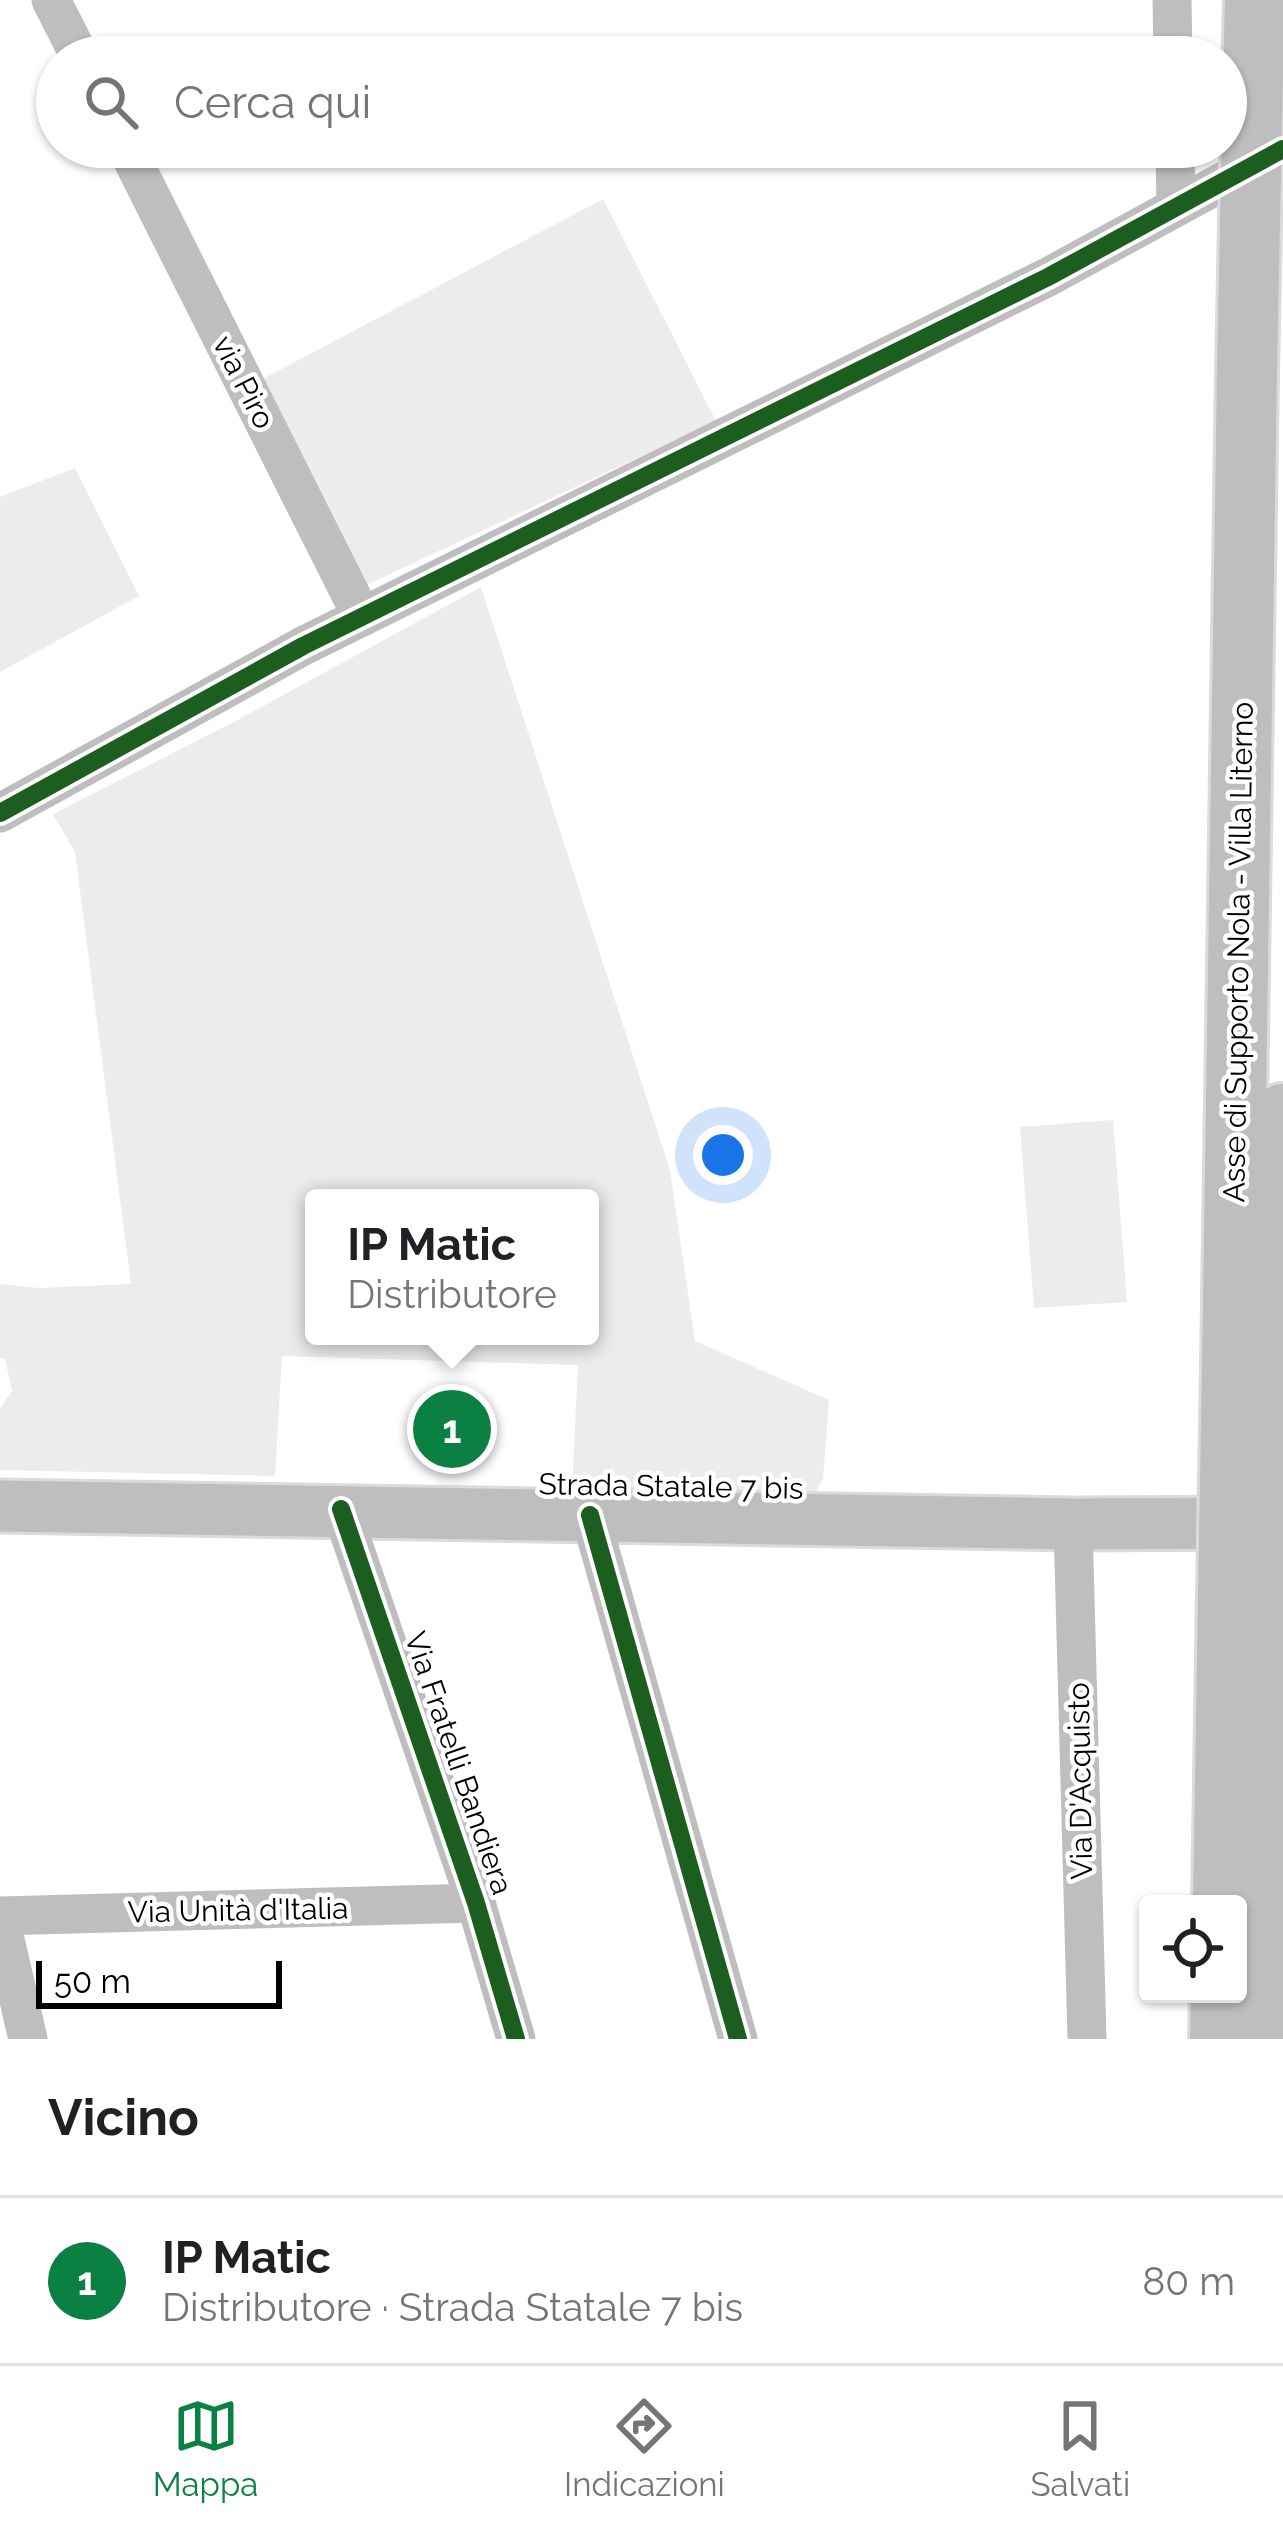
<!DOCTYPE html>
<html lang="it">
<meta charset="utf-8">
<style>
body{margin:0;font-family:Raleway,sans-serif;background:#f2f2f2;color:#202124}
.controls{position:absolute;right:36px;bottom:36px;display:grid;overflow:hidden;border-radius:12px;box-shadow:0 3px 9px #0004}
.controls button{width:108px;height:108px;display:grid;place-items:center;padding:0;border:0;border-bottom:3px solid #e0e0e0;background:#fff;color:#202124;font:60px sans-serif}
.scale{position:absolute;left:36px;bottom:30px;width:246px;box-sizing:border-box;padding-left:12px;border:6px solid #000;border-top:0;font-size:33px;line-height:42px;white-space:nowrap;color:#000;-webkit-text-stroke:9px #fff;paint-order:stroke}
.you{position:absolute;left:723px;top:1155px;width:42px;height:42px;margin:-30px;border:9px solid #fff;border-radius:50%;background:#1a73e8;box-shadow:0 0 0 18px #1a73e833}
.badge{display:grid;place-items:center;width:78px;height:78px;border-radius:50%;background:#0b8043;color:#fff;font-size:39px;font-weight:700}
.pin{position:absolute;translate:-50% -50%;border:6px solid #fff;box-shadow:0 3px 12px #0006}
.popup{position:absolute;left:305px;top:1189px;width:294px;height:156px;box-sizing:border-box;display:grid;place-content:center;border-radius:12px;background:#fff;filter:drop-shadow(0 3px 9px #0005);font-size:39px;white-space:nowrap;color:#757577}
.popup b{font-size:45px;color:#202124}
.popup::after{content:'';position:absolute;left:50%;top:100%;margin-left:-24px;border:24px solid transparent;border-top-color:#fff}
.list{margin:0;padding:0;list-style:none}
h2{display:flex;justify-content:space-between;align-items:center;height:156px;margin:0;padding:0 48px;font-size:51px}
h2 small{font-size:39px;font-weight:400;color:#757577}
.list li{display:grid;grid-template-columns:78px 1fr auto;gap:36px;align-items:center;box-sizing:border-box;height:168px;padding:0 48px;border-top:3px solid #e0e0e0}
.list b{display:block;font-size:45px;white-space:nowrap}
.list p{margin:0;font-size:39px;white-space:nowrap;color:#757577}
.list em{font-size:39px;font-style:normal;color:#757577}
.icon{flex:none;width:66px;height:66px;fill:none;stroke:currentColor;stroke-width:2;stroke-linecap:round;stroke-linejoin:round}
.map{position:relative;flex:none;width:1283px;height:2039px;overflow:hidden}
.search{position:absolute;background:#fff;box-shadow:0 3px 9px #0004;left:36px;right:36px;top:36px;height:132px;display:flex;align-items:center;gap:30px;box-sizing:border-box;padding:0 42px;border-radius:66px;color:#757577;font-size:45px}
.sheet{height:324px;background:#fff}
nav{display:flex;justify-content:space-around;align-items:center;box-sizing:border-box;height:168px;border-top:3px solid #e0e0e0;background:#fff;font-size:33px;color:#757577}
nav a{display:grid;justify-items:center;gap:6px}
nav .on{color:#0b8043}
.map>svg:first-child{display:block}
.grass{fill:#ececec;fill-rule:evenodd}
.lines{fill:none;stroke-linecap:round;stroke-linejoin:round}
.major-casing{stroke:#dbdbdb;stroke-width:57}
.highway-casing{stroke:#dbdbdb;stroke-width:66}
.minor{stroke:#bebebe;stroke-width:39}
.major{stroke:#bebebe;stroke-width:51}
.highway{stroke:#bebebe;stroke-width:60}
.highway-bridge-casing{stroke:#dbdbdb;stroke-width:66;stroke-linecap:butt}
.highway-bridge{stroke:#bebebe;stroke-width:60}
.cycleway-casing{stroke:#fff;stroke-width:26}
.cycleway{stroke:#1b5e20;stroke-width:18}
.labels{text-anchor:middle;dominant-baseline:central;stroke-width:9;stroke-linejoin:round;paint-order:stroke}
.street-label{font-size:30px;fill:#000;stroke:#fff}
</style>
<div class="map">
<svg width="1283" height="2039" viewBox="0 0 1283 2039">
<rect width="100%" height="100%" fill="#fff"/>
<!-- grass -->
<g class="grass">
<path d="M603,199L716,421L360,588L257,382Z"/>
<path d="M75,468L139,596L0,672V497Z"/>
<path d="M481,587L670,1170L695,1341L829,1400L823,1479L813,1497L572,1486L578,1365L282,1356L275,1476L0,1470V1409L12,1391L5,1359L0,1358V1284L39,1288L131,1284L75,852L53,814L234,722ZM314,1198H590V1336H314Z"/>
<path d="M1113,1120L1127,1302L1034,1308L1020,1127Z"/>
</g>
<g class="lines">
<defs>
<path id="major" d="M0,1506L1073,1524L1265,1523"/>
<g id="highway">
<path d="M1253,74L1255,0"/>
<path d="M1232,1367L1247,371"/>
<path d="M1279,1367L1283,1114"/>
<path d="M1223,1904L1228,1594"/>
<path d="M1220,2039L1221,1994"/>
<path d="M1268,2039L1275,1595"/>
</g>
</defs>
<!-- major casing -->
<use href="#major" class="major-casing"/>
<!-- highway casing -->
<use href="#highway" class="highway-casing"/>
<!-- minor -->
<g class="minor">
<path d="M51,0L80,57"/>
<path d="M1172,0L1173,57"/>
<path d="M126,147L362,617"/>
<path d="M1175,147L1176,207"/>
<path d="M0,813L303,646L1048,277L1283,149"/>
<path d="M341,1509L476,1903L516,2039"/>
<path d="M590,1515L738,2039"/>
<path d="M1073,1524L1087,2039"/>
<path d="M0,1916L476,1903"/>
<path d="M0,1918L28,2039"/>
</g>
<!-- major -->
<use href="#major" class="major"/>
<!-- highway -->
<use href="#highway" class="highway"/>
<defs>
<g id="highway-bridge">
<path d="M1247,371L1253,74"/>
<path d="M1228,1594L1232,1367"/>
<path d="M1275,1595L1279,1367"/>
</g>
</defs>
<!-- highway-bridge casing -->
<use href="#highway-bridge" class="highway-bridge-casing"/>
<!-- highway-bridge -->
<use href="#highway-bridge" class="highway-bridge"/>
<defs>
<g id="cycleway">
<path d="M0,813L303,646L1048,277L1283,149"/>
<path d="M341,1509L476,1903L516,2039"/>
<path d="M590,1515L738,2039"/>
</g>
</defs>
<!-- cycleway casing -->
<use href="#cycleway" class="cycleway-casing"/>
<!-- cycleway -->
<use href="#cycleway" class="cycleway"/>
</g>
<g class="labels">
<!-- street labels -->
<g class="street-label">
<text transform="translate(244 382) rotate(63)">via Piro</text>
<text transform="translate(1238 952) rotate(-89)">Asse di Supporto Nola - Villa Literno</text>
<text transform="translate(671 1486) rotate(1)">Strada Statale 7 bis</text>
<text transform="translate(459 1763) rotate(71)">Via Fratelli Bandiera</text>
<text transform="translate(1080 1781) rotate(-91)">Via D'Acquisto</text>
<text transform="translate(238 1910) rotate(-1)">Via Unità d'Italia</text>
</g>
</g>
</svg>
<div class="controls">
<button><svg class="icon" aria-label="locate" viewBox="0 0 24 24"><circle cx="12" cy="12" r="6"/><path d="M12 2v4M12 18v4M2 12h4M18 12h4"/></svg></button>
</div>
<div class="scale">50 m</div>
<div class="you"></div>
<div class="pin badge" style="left:452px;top:1429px">1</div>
<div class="popup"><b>IP Matic</b>Distributore</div>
<div class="search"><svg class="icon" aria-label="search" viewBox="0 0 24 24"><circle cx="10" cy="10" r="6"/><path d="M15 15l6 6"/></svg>Cerca qui</div>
</div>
<section class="sheet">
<h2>Vicino<small></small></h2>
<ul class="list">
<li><span class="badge">1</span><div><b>IP Matic</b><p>Distributore · Strada Statale 7 bis</p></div><em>80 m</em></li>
</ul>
</section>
<nav>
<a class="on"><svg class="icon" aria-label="map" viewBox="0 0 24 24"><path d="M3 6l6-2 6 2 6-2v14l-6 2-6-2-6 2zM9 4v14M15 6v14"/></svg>Mappa</a>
<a><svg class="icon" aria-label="directions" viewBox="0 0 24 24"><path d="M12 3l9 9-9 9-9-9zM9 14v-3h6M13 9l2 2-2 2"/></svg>Indicazioni</a>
<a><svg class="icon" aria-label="saved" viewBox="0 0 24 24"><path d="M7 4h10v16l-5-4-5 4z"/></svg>Salvati</a>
</nav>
